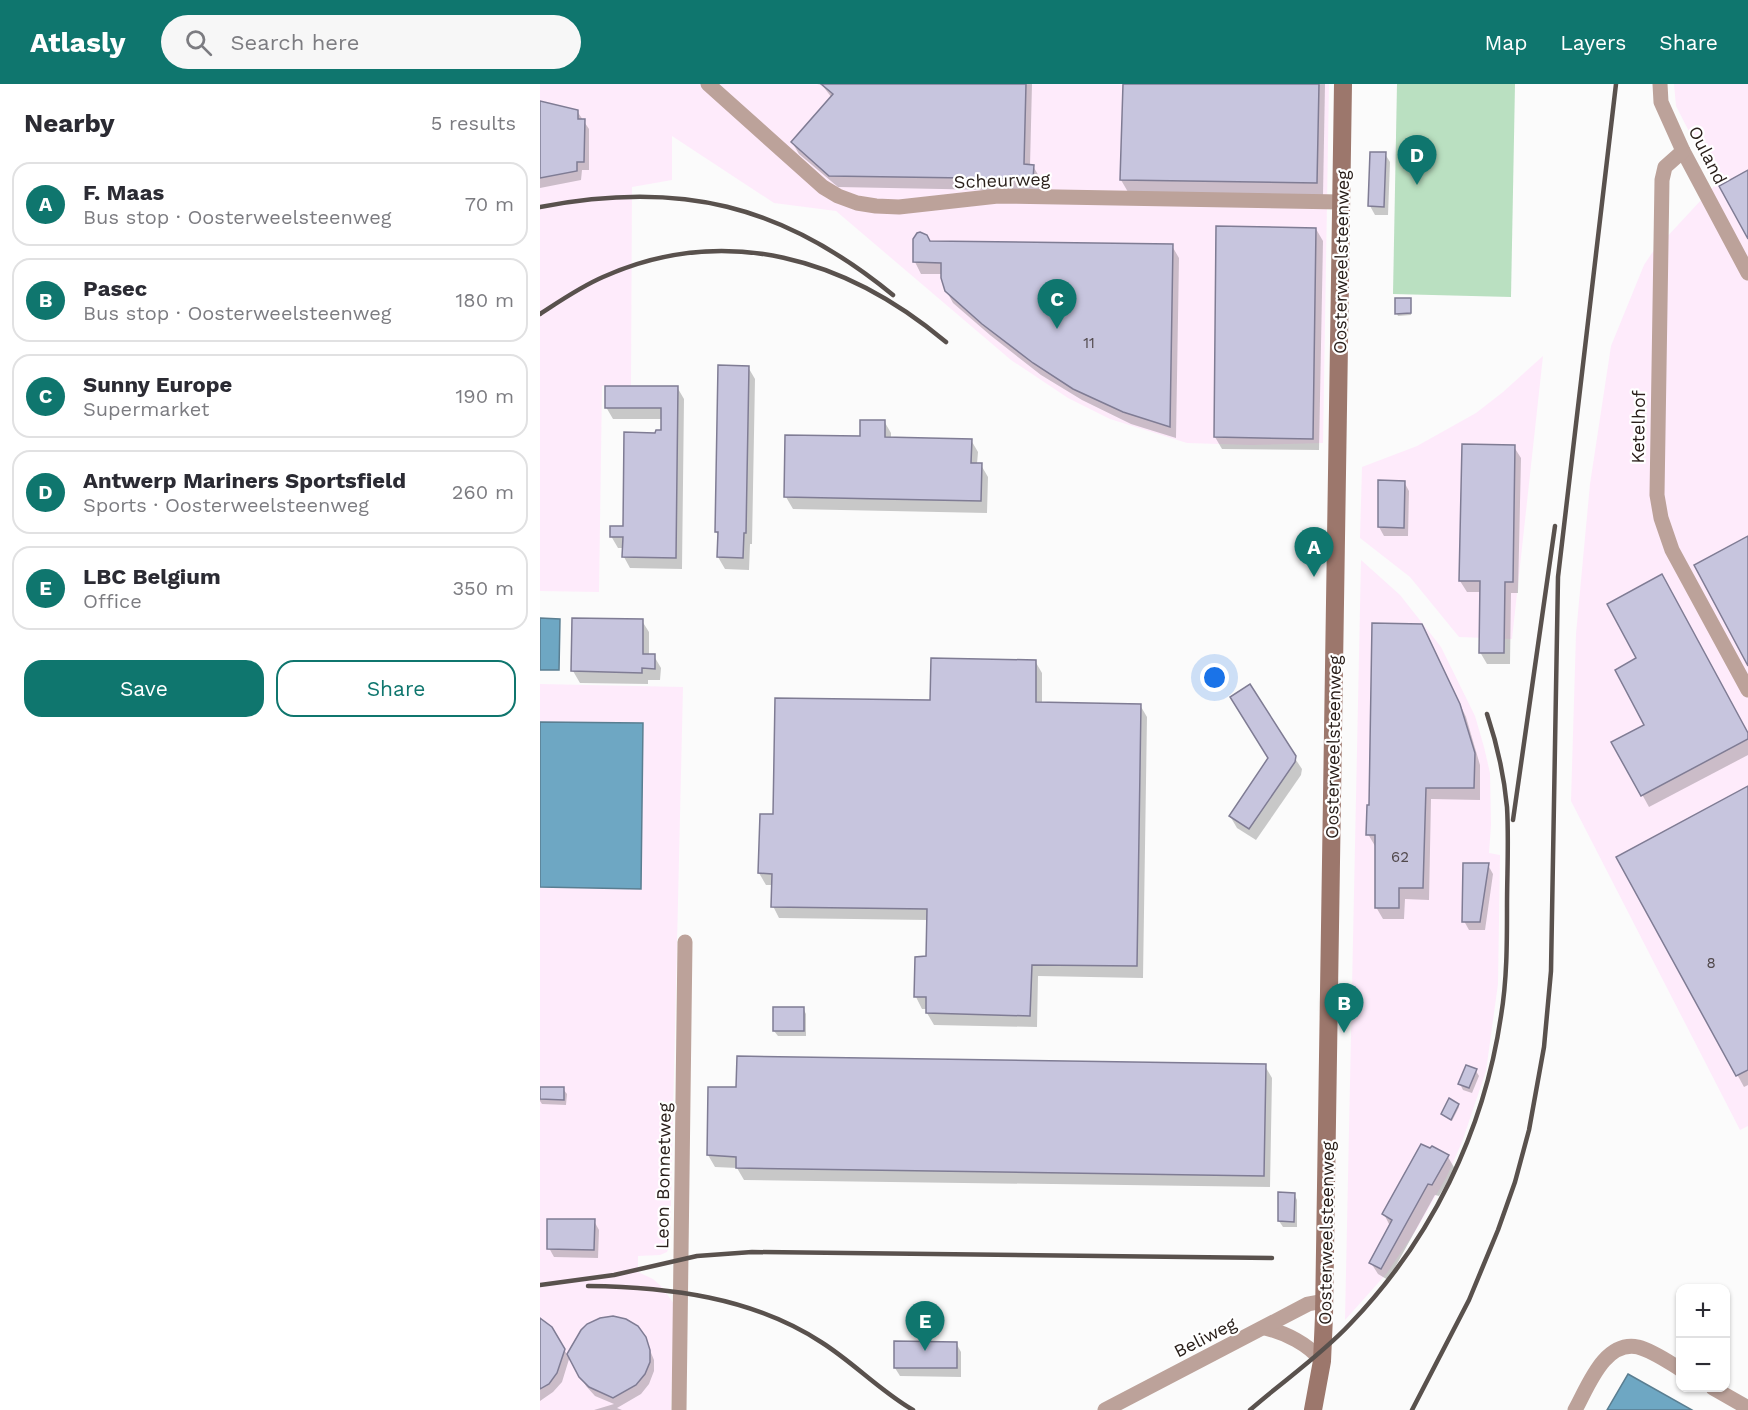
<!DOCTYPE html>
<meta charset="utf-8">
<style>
body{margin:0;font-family:"Work Sans",sans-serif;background:#f7f7f7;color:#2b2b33}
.controls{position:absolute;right:18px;bottom:18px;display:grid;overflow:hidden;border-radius:12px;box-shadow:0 2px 4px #0004}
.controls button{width:54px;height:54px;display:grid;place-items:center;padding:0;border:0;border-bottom:2px solid #e1e1e2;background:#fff;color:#2b2b33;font:30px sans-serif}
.you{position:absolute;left:675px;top:594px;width:21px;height:21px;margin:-15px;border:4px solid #fff;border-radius:50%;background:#1a73e8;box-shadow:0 0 0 9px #1a73e833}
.badge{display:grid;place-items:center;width:39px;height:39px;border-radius:50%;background:#0f766e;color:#fff;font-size:20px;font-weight:700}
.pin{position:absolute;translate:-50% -50px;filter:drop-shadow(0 2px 3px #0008)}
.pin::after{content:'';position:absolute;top:32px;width:21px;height:18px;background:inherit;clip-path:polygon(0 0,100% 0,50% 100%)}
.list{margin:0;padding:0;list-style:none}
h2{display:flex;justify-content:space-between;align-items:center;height:78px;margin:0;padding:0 24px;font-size:26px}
h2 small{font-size:20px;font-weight:400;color:#7c7c81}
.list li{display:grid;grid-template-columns:39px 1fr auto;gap:18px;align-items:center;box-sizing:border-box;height:84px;margin:0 12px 12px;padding:0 12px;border:2px solid #e1e1e2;border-radius:18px}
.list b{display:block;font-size:22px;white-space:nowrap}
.list p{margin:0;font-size:20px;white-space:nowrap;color:#7c7c81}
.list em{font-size:20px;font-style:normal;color:#7c7c81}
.actions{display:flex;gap:12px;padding:18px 24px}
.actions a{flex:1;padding:14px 0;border:2px solid #0f766e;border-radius:18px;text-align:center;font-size:21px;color:#0f766e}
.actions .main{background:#0f766e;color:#fff}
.icon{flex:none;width:33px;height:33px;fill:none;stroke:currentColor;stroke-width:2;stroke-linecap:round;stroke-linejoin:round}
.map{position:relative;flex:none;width:1208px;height:1326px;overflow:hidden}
header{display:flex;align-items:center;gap:36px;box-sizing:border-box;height:84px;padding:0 30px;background:#0f766e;color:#fff}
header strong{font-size:28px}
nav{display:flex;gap:33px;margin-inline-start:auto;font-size:21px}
.search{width:420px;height:54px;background:#f7f7f7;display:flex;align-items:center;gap:15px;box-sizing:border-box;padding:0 21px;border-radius:33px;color:#7c7c81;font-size:22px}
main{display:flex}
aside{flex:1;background:#fff}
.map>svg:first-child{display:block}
.industrial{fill:#feebfb}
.green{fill:#bae0c1}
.water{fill:#6ea7c3;stroke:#5a7e91;stroke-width:1.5}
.shadow{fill:#0003}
.building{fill:#c7c5de;stroke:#7f7c94;stroke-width:1.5}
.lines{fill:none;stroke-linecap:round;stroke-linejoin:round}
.street{stroke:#bca29a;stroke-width:15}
.secondary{stroke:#9c776c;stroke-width:18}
.rail{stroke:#59514d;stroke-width:4.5}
.labels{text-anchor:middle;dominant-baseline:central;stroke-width:4.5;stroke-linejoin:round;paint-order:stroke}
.number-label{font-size:15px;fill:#51494c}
.street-label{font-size:18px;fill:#2a201b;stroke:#fff}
</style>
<header>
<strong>Atlasly</strong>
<div class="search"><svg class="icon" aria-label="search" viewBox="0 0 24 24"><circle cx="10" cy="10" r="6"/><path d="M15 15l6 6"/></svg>Search here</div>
<nav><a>Map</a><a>Layers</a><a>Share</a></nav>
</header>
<main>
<aside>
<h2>Nearby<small>5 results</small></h2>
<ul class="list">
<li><span class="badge">A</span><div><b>F. Maas</b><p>Bus stop · Oosterweelsteenweg</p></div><em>70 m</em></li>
<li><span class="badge">B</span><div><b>Pasec</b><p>Bus stop · Oosterweelsteenweg</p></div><em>180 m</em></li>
<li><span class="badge">C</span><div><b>Sunny Europe</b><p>Supermarket</p></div><em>190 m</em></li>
<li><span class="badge">D</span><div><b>Antwerp Mariners Sportsfield</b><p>Sports · Oosterweelsteenweg</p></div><em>260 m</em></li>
<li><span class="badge">E</span><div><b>LBC Belgium</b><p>Office</p></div><em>350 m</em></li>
</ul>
<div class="actions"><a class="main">Save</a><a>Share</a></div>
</aside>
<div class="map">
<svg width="1208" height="1326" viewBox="0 0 1208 1326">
<rect width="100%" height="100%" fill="#fbfbfb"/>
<!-- industrial -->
<g class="industrial">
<path d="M0,0H789L783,359L711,361L647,359L570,335L528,314L471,276L296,127L234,119L132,52V96L92,103L91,302H62L59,508L0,507Z"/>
<path d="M1134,0H1208V1042L1200,1046L1031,717L1036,550L1050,400L1071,262L1104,181L1112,169L1176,100L1136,22Z"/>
<path d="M1003,272L972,555L919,553L870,493L820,454L822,383L877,362L936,329L963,308Z"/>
<path d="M821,476L860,511L901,563L935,632L944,663L950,689L951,741L949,769L960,771L958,900L946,987L922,1058L907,1092L878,1143L847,1189L805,1236Z"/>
<path d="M0,600L143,603L130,1161L127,1168L120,1171L98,1172V1188L113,1195L122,1203L134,1220L131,1326H0V803L101,804L103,639L0,638Z"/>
</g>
<!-- green -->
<path class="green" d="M857,0H975L971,213L853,210Z"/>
<!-- water -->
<g class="water">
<path d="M0,534L20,535L19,586H0Z"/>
<path d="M0,638L103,639L101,805L0,803Z"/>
<path d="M1088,1290L1152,1326H1067Z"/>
</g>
<!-- shadow -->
<g class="shadow">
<path d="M277,0H492L490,82H493L500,94L499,107L298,103L259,70L252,58L292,14L282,1Z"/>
<path d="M584,0H785L783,111L588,108L581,96Z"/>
<path d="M0,19L37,27L49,45V86H42L41,96L0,104Z"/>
<path d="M845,70L850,78L848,131H835L830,122Z"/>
<path d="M776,145L783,157L779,366L682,365L675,353Z"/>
<path d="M389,159L632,162L639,174L636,354L591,340L542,316L501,291L450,251L413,219L406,206L402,190H381L375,178Z"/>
<path d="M870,216L871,231L858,232L857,230Z"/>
<path d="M208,283L215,295L212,460H210L209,486L185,485L178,473L179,452L176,448Z"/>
<path d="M137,303L144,315L142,485L90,484L84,473V464H78L71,452L84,444L117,350L122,347V335H73L66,323Z"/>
<path d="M344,337L351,349V354L431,356L438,368L437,380L441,381L448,393L447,429L253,425L246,413Z"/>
<path d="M974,363L981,374L978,509H971L970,580H947L940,568L941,508H927L920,497Z"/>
<path d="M864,398L869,407L868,452H844L839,443Z"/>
<path d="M102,537L109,548V572H114L121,584L120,596H108V600L40,599L33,587Z"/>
<path d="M888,553L926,633L940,681V716L891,715L889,816L865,815L864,835H843L836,823L837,762H835L828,750L830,722Z"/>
<path d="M495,577L502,589V619L600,621L607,633L603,894L498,892L497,943L394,941L387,929V925H382L376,913L388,874V836L239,834L233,822V801H226L219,789L234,732L391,618Z"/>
<path d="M1208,651V671L1109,723L1073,658Z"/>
<path d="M754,673L762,685L761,691L716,756L697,744L690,732Z"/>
<path d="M1208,703V1001L1204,1003L1078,773Z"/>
<path d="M948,781L953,790L945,846H929L924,837Z"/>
<path d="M263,924L266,930V952H238L234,947Z"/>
<path d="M725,982L732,994L730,1103L204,1096L197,1084L175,1083L168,1071Z"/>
<path d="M936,987L939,992L932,1009L923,1006L920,1000Z"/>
<path d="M0,1005H23L27,1010L26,1021L2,1020L0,1017Z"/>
<path d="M918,1021L919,1023L912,1037L904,1032L903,1030Z"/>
<path d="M908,1073L915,1085L899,1112L895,1111L848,1196L838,1190L831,1179L850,1142L844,1130Z"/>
<path d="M754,1110L757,1116V1143H743L739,1137Z"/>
<path d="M54,1137L59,1146L58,1174L14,1173L9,1164Z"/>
<path d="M0,1236L11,1244L28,1272L43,1247L105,1254L114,1276V1287L109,1300L101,1310L77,1324L82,1326H54L74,1320L55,1312L46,1302L30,1272L22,1298L13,1308L0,1317Z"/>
<path d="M416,1259L421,1268V1293L360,1292L355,1284Z"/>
</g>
<!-- building -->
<g class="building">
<path d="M281,0H486L484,80L494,81L493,95L289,92L251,58L293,10Z"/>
<path d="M583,0H779L777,99L580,96Z"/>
<path d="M0,17L38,26V35H45L44,78H37V87L0,94Z"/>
<path d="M830,68H846L844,123L828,122Z"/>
<path d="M1208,86V155L1179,102Z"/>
<path d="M676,142L776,144L773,355L674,353Z"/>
<path d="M380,148L387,151L390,157L633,160L630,343L583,328L533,305L493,279L442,240L405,207L401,194V179L373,178V155L377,149Z"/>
<path d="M855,214H871V229L855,230Z"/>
<path d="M178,281L209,282L206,449H204L203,474L177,473L178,448H175Z"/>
<path d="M65,302H138L136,474L82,473L83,453H70V442H83L84,348L115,349L116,346H121V324H65Z"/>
<path d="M320,336H345V353L432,355L431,379H442L441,417L244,413L245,351L320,352Z"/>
<path d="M922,360L975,361L973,498H965L964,569H939L940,497H919Z"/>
<path d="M838,396L865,397L864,444L838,443Z"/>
<path d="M1208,452V582L1154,481Z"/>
<path d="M1122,490L1208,649V655L1101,712L1071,658L1104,641L1075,586L1096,574L1067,520Z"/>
<path d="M32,534L103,535V570H115V585L102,584V589L31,587Z"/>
<path d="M832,539L882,540L920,620L935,669L934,704H886L883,804H859V824H835V751H826L827,721H829Z"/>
<path d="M391,574L496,576V618L601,620L597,882L492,881L490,932L386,929V913H374L375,873L386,872L387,825L231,823L232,790L218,789L220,730H233L235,614L390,616Z"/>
<path d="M710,600L756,672L755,678L709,745L689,732L728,674L690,613Z"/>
<path d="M1208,702V986L1196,992L1076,773Z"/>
<path d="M923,779H949L940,838H922Z"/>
<rect x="233" y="923" width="31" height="24"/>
<path d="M197,972L726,980L724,1092L196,1084V1073L167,1071L168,1003H196Z"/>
<path d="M926,981L937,985L929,1004L918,1000Z"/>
<path d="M0,1003H24V1016L0,1015Z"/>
<path d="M909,1014L919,1020L911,1036L901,1030Z"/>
<path d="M881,1060L890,1064L892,1062L909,1071L892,1101L888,1100L841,1185L829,1179L852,1136L842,1130Z"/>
<path d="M738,1108L755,1109L754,1138L738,1137Z"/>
<path d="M7,1135H55L54,1166L7,1165Z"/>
<path d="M73,1232L86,1235L98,1242L106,1253L110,1266V1278L105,1290L96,1301L73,1314L49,1303L39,1293L27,1270L41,1246L47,1240L60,1234Z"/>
<path d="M0,1234L12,1243L25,1265L17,1289L9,1300L0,1305Z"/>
<path d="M354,1257L417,1258V1284H354Z"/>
</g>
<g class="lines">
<!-- street -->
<g class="street">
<path d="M168,0L283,103L298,112L317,119L336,122L359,123L458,112L801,118"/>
<path d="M1120,0L1121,18L1143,67L1208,189"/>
<path d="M1143,67L1125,83L1122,96L1117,411L1121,434L1132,466L1208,606"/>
<path d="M725,1244C746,1249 768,1260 782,1277"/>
<path d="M1173,1304L1208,1324"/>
<path d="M139,1326L145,858"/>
<path d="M565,1326L768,1220L784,1217"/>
<path d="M1035,1326C1048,1303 1064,1256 1098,1263C1113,1267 1127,1277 1140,1285"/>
</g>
<!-- secondary -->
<path class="secondary" d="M773,1326L782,1277L784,1232L803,0"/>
<!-- rail -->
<g class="rail">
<path d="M0,123C139,96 242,120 353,211"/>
<path d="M0,230C20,217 40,203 63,193C186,138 307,175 406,258"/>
<path d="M973,736L1015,442"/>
<path d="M0,1201L74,1191L157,1172L212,1168L732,1174"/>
<path d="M48,1202C128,1203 212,1213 281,1258C313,1278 340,1307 373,1326"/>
<path d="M710,1326C743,1297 780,1272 810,1240C891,1156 944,1048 961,932C967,896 967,859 967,823C967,790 969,756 967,723C964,691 957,660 947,630"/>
<path d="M872,1326L929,1216L958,1146L975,1098L989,1046L1004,963L1011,887L1018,493L1076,0"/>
</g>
</g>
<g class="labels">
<!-- number labels -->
<g class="number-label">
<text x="549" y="259">11</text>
<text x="860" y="773">62</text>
<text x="1171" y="879">8</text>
</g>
<!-- street labels -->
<g class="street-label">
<text transform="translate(1168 71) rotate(63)">Ouland</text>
<text transform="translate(462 96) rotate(-2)">Scheurweg</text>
<text transform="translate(801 178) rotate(-89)">Oosterweelsteenweg</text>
<text transform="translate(1098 343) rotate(-89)">Ketelhof</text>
<text transform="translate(793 663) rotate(-89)">Oosterweelsteenweg</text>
<text transform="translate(123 1092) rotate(-89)">Leon Bonnetweg</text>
<text transform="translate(786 1149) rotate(-89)">Oosterweelsteenweg</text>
<text transform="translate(665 1253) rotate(-27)">Beliweg</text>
</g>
</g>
</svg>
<div class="controls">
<button>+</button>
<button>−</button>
</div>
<div class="you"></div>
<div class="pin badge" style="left:774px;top:493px">A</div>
<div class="pin badge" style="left:804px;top:949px">B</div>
<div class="pin badge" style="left:517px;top:245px">C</div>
<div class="pin badge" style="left:877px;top:101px">D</div>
<div class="pin badge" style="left:385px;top:1267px">E</div>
</div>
</main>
